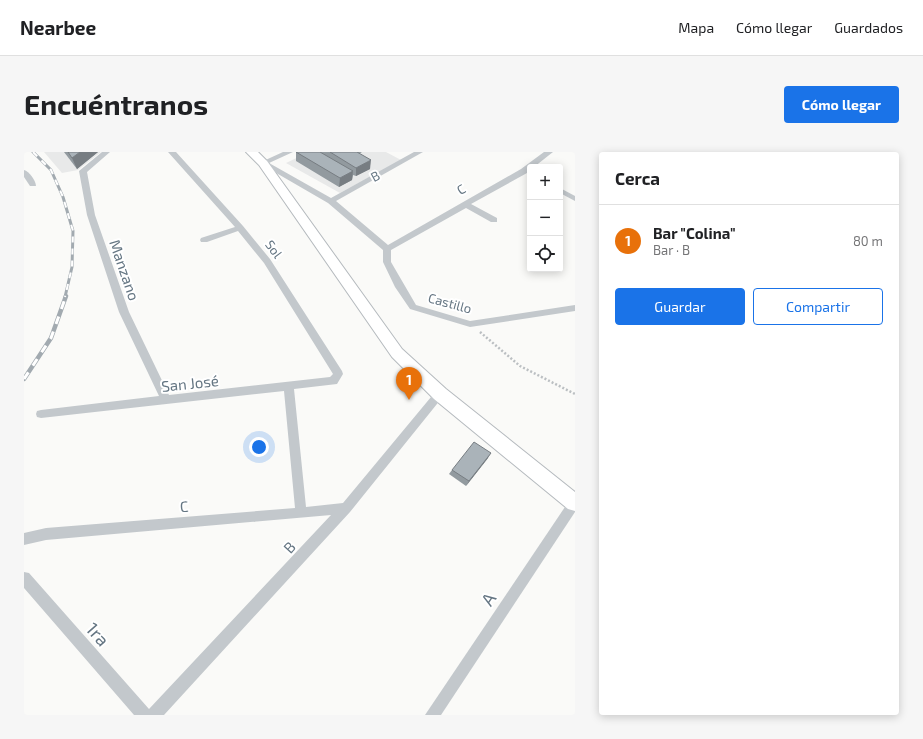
<!DOCTYPE html>
<html lang="es">
<meta charset="utf-8">
<style>
body{margin:0;font-family:"Exo 2",sans-serif;background:#f6f6f6;color:#202124}
.controls{position:absolute;right:12px;top:12px;display:grid;overflow:hidden;border-radius:4px;box-shadow:0 2px 10px #0003}
.controls button{width:36px;height:36px;display:grid;place-items:center;padding:0;border:0;border-bottom:1px solid #e0e0e0;background:#fff;color:#202124;font:20px sans-serif}
.you{position:absolute;left:235px;top:295px;width:14px;height:14px;margin:-10px;border:3px solid #fff;border-radius:50%;background:#1a73e8;box-shadow:0 0 0 6px #1a73e833}
.badge{display:grid;place-items:center;width:26px;height:26px;border-radius:50%;background:#1a73e8;color:#fff;font-size:13px;font-weight:700}
.pin{position:absolute;translate:-50% -33px;filter:drop-shadow(0 1px 2px #0008)}
.pin::after{content:'';position:absolute;top:21px;width:14px;height:12px;background:inherit;clip-path:polygon(0 0,100% 0,50% 100%)}
.list{margin:0;padding:0;list-style:none}
h2{display:flex;justify-content:space-between;align-items:center;height:52px;margin:0;padding:0 16px;font-size:17px}
h2 small{font-size:13px;font-weight:400;color:#757577}
.list li{display:grid;grid-template-columns:26px 1fr auto;gap:12px;align-items:center;box-sizing:border-box;height:72px;padding:0 16px;border-top:1px solid #e0e0e0}
.list b{display:block;font-size:15px;white-space:nowrap}
.list p{margin:0;font-size:13px;white-space:nowrap;color:#757577}
.list em{font-size:13px;font-style:normal;color:#757577}
.actions{display:flex;gap:8px;padding:12px 16px}
.actions a{flex:1;padding:9px 0;border:1px solid #1a73e8;border-radius:4px;text-align:center;font-size:14px;color:#1a73e8}
.actions .main{background:#1a73e8;color:#fff}
.icon{flex:none;width:22px;height:22px;fill:none;stroke:currentColor;stroke-width:2;stroke-linecap:round;stroke-linejoin:round}
.map{position:relative;flex:none;width:551px;height:563px;overflow:hidden;border-radius:4px}
header{display:flex;align-items:center;gap:24px;box-sizing:border-box;height:56px;padding:0 20px;background:#fff;border-bottom:1px solid #e0e0e0}
header strong{font-size:19px}
nav{display:flex;gap:22px;margin-inline-start:auto;font-size:14px}
.intro{display:flex;align-items:center;justify-content:space-between;box-sizing:border-box;height:96px;padding:0 24px}
h1{margin:0;font-size:28px}
.button{padding:10px 18px;border-radius:4px;background:#1a73e8;color:#fff;font-size:14px;font-weight:700}
main{display:flex;gap:24px;padding:0 24px}
aside{flex:1;background:#fff;border-radius:4px;box-shadow:0 2px 10px #0003}
.map>svg:first-child{display:block}
.built{fill:#e8e9e9}
.lines{fill:none;stroke-linecap:round;stroke-linejoin:round}
.primary-casing{stroke:#b5babe;stroke-width:2}
.path{stroke:#bbbfc2;stroke-width:2.5;stroke-dasharray:2 2;stroke-linecap:butt}
.minor{fill:#c3c8cc;fill-rule:evenodd}
.primary{fill:#fff;fill-rule:evenodd}
.rail-far1-casing{stroke:#a2aab0;stroke-width:3}
.rail-casing{stroke:#a2aab0;stroke-width:4.5}
.rail-far1{stroke:#fff;stroke-width:2;stroke-dasharray:6;stroke-linecap:butt}
.rail{stroke:#fff;stroke-width:3;stroke-dasharray:8;stroke-linecap:butt}
.wall{fill:#929a9f}
.shaded-wall{fill:#777d82}
.building{fill:#aab3b9;stroke:#777d82}
.labels{text-anchor:middle;dominant-baseline:central;stroke-width:4;stroke-linejoin:round;paint-order:stroke}
.far-street-label{font-size:13px;fill:#657683;stroke:#fff}
.street-label{font-size:15px;fill:#657683;stroke:#fff}
.near-street-label{font-size:18px;fill:#657683;stroke:#fff}
</style>
<header>
<strong>Nearbee</strong>
<nav><a>Mapa</a><a>Cómo llegar</a><a>Guardados</a></nav>
</header>
<div class="intro"><h1>Encuéntranos</h1><a class="button">Cómo llegar</a></div>
<main>
<div class="map">
<svg width="551" height="563" viewBox="0 0 551 563">
<rect width="100%" height="100%" fill="#fafaf8"/>
<!-- built -->
<g class="built">
<path d="M20,0H77L54,18L38,21Z"/>
<path d="M285,0H362L377,8L316,41L262,11Z"/>
</g>
<g class="lines">
<defs>
<path id="primary" d="M222,0H234L243,9L378,197L422,237L551,340V359L544,357L410,247L368,205L235,13Z"/>
</defs>
<!-- primary casing -->
<use href="#primary" class="primary-casing"/>
<!-- path -->
<path class="path" d="M456,180L496,214L551,242"/>
<!-- minor -->
<g class="minor">
<path d="M78,0H86L63,20L71,63L105,160L145,243L306,225L309,222L240,111L214,79L183,90H177L176,88L177,86L211,75L144,0H152L219,74L246,107L318,219L319,222L313,232L270,237L282,355L319,351L412,239L416,238L420,239L421,242L326,360L140,563H110L0,436V420L5,421L125,557L307,363L22,388L0,393V381L22,376L271,356L260,239L17,266L13,265L12,262L13,259L17,258L135,244L95,160L63,63L55,19Z"/>
<path d="M259,0H269L245,11L307,46L390,0H399L312,49L364,93L497,17L520,0H529L510,15H506V18L503,21L447,52L473,66V70H467L442,56L367,98V110L392,153L446,169L551,153V159L446,175L386,157L371,135L359,110V98L304,51L235,11Z"/>
<path d="M0,18C5,19 12,29 12,34H6L0,25Z"/>
<path d="M536,36L551,44V49L536,41Z"/>
<path d="M551,345V360L417,563H401L547,346Z"/>
</g>
<!-- primary -->
<use href="#primary" class="primary"/>
<defs>
<path id="rail-far1" d="M9,0L27,18L39,45L49,79L48,115L41,145"/>
<path id="rail" d="M0,227L27,186L42,144"/>
</defs>
<!-- rail-far1 casing -->
<use href="#rail-far1" class="rail-far1-casing"/>
<!-- rail casing -->
<use href="#rail" class="rail-casing"/>
<!-- rail-far1 -->
<use href="#rail-far1" class="rail-far1"/>
<!-- rail -->
<use href="#rail" class="rail"/>
</g>
<!-- wall -->
<g class="wall">
<path d="M40,0H74L53,17Z"/>
<path d="M272,0H338L335,2L346,17L332,24L329,23L328,28L315,35L272,9Z"/>
<path d="M464,306L442,334L425,322L428,318Z"/>
</g>
<!-- shaded-wall -->
<g class="shaded-wall">
<path d="M56,0H74L53,17L48,6Z"/>
<path d="M347,8L346,17L332,24V16Z"/>
<path d="M329,19L328,28L315,35L316,26Z"/>
<path d="M467,301L464,306L442,334L445,329Z"/>
</g>
<!-- building -->
<g class="building">
<path d="M44,0H56L48,6Z"/>
<path d="M272,0H296L329,19L316,26Z"/>
<path d="M306,0H333L347,8L332,16Z"/>
<path d="M450,290L467,301L445,329L428,318Z"/>
</g>
<g class="labels">
<!-- far-street labels -->
<g class="far-street-label">
<text transform="translate(351 24) rotate(-29)">B</text>
<text transform="translate(437 37) rotate(-30)">C</text>
<text transform="translate(250 97) rotate(54)">Sol</text>
<text transform="translate(426 151) rotate(15)">Castillo</text>
</g>
<!-- street labels -->
<g class="street-label">
<text transform="translate(101 118) rotate(71)">Manzano</text>
<text transform="translate(166 231) rotate(-6)">San José</text>
<text transform="translate(160 354) rotate(-4)">C</text>
<text transform="translate(265 395) rotate(-47)">B</text>
</g>
<!-- near-street labels -->
<g class="near-street-label">
<text transform="translate(464 447) rotate(-56)">A</text>
<text transform="translate(74 482) rotate(49)">1ra</text>
</g>
</g>
</svg>
<div class="controls">
<button>+</button>
<button>−</button>
<button><svg class="icon" aria-label="locate" viewBox="0 0 24 24"><circle cx="12" cy="12" r="6"/><path d="M12 2v4M12 18v4M2 12h4M18 12h4"/></svg></button>
</div>
<div class="you"></div>
<div class="pin badge" style="left:385px;top:248px;background:#e8710a">1</div>
</div>
<aside>
<h2>Cerca<small></small></h2>
<ul class="list">
<li><span class="badge" style="background:#e8710a">1</span><div><b>Bar &quot;Colina&quot;</b><p>Bar · B</p></div><em>80 m</em></li>
</ul>
<div class="actions"><a class="main">Guardar</a><a>Compartir</a></div>
</aside>
</main>
